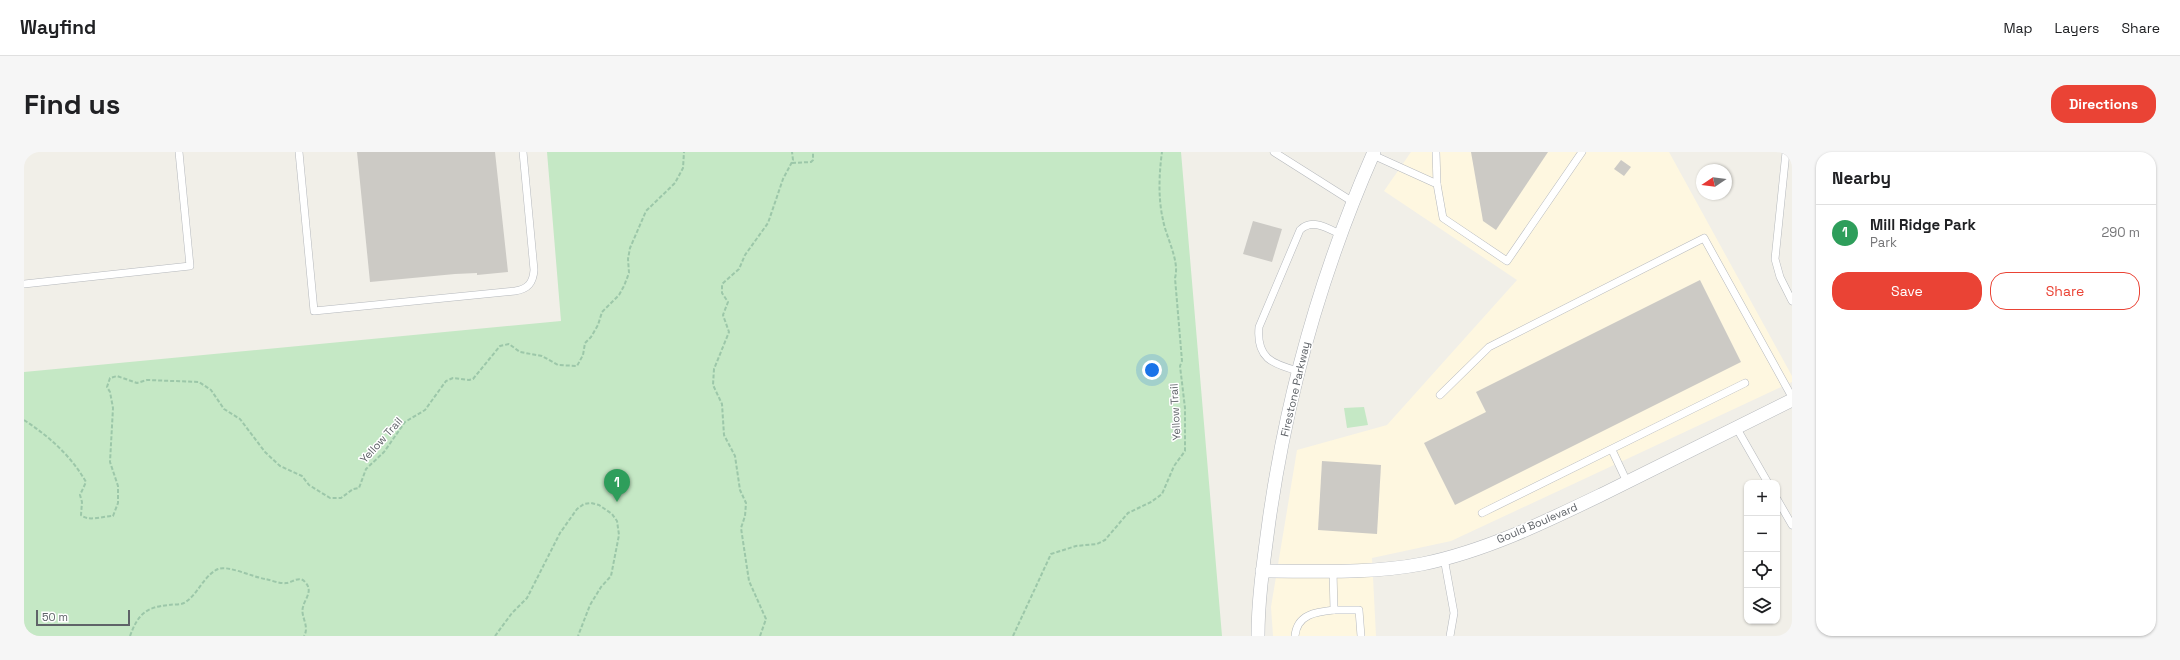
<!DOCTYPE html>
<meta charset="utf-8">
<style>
body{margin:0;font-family:"Space Grotesk",sans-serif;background:#f6f6f6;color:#202124}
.controls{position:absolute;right:12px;bottom:12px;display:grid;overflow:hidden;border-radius:8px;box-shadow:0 1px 3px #0004}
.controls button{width:36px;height:36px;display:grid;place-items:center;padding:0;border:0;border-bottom:1px solid #e0e0e0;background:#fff;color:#202124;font:20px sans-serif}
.compass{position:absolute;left:1672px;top:12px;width:36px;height:36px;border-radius:50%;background:#fff;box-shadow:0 1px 3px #0004;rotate:257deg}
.scale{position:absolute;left:12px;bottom:10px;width:94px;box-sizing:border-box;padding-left:4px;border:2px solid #5f6368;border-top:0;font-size:11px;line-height:14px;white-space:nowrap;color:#5f6368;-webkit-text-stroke:3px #fff;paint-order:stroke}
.you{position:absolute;left:1128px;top:218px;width:14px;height:14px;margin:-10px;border:3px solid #fff;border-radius:50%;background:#1a73e8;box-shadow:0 0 0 6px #1a73e833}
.badge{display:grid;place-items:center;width:26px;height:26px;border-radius:50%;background:#ea4335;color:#fff;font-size:13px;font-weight:700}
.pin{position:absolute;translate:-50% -33px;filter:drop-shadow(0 1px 2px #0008)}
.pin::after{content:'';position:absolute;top:21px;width:14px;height:12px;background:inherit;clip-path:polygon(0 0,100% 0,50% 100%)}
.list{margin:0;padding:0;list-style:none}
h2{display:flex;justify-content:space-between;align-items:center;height:52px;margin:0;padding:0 16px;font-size:17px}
h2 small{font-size:13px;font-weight:400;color:#757577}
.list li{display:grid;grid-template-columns:26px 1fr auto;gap:12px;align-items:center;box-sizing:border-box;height:56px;padding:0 16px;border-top:1px solid #e0e0e0}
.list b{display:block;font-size:15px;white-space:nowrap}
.list p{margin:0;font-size:13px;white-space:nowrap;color:#757577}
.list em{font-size:13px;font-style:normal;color:#757577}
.actions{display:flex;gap:8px;padding:12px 16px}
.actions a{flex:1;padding:9px 0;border:1px solid #ea4335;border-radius:16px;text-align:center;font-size:14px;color:#ea4335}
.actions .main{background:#ea4335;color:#fff}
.icon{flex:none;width:22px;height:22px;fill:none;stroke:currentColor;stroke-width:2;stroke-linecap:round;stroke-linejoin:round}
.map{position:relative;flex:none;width:1768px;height:484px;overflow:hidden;border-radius:16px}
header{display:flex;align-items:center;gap:24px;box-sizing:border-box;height:56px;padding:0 20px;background:#fff;border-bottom:1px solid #e0e0e0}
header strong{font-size:19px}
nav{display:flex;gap:22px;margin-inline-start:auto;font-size:14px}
.intro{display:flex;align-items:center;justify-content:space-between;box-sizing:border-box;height:96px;padding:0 24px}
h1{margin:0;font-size:28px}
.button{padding:10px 18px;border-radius:16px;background:#ea4335;color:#fff;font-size:14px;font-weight:700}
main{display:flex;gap:24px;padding:0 24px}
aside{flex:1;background:#fff;border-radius:16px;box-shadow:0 1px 3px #0004}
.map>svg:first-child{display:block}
.commercial{fill:#fef7e0}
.green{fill:#c5e8c5}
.building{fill:#cccac5}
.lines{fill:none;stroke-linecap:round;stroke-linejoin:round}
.lane-casing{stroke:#b5b8bc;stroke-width:8}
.street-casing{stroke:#b5b8bc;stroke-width:14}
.path{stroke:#9cc7a9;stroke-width:2;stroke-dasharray:4 2;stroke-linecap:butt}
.lane{stroke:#fff;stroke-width:7}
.street{stroke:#fff;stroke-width:13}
.labels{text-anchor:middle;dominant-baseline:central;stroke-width:3;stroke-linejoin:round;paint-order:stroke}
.street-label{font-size:11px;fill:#5f6368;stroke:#fff}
</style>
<header>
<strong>Wayfind</strong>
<nav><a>Map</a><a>Layers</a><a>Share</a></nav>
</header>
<div class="intro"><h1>Find us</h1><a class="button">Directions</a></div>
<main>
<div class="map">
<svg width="1768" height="484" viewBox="0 0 1768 484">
<rect width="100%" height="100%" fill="#f1efe8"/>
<!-- commercial -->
<path class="commercial" d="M1387,0H1645L1768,224V230L1427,389L1348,406L1352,484H1249L1247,455L1273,298L1363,273L1493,128L1360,39Z"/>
<!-- green -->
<g class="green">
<path d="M523,0H1157L1198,484H0V220L537,169Z"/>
<path d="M1340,255L1344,273L1323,276L1320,256Z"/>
</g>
<!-- building -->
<g class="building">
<path d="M333,0H471L484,120L453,123V121L431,122L346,130Z"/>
<path d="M1447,0H1524L1472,78L1459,69Z"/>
<path d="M1597,8L1607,15L1600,24L1590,17Z"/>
<path d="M1229,69L1258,77L1248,110L1219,102Z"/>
<path d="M1676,128L1717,210L1431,353L1400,291L1462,260L1452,240Z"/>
<path d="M1298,309L1357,313L1353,382L1294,378Z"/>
</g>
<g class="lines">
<defs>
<g id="lane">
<path d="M275,0L290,159L491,139C504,137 509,131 510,118L499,0"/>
<path d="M1250,0L1329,50"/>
<path d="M1412,0L1413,32"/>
<path d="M1762,0L1751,107L1756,125L1768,149"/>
<path d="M1349,3L1413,32L1419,66L1483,109L1558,0"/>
<path d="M0,132L166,114L155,0"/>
<path d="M1274,219C1248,212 1232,206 1235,175L1276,78C1288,66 1303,76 1316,82"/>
<path d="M1416,243L1465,195L1680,86L1768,245"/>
<path d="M1712,275L1744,331"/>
<path d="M1588,298L1603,330"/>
<path d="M1753,347L1768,373"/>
<path d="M1458,361L1721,231"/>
<path d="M1420,406L1430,461L1426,484"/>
<path d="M1310,458H1335L1337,484"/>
<path d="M1271,484C1273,462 1292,460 1310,458L1309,419"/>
</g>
<g id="street">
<path d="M1238,419C1292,419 1346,422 1398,412C1462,399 1523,369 1581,341C1644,310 1706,279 1768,248"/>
<path d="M1234,484C1234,446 1240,407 1245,369C1263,241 1298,118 1350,0"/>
</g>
</defs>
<!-- lane casing -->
<use href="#lane" class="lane-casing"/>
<!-- street casing -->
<use href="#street" class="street-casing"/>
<!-- path -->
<g class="path">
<path d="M768,11L787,10L789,8V0"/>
<path d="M0,268C26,285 47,304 62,330L56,343L58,350L57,363C64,370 79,364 89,364L94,351V334L86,310L89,256L86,240L83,235L86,226L93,224L113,231L123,228L175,230L187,238L200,257L216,267L241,300L256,314L278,324L285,333L306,346H317L329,337L335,336L342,317L360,300L381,270L401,258L422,229L429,226L445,228L449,227L476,194L485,192L496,200L518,204L534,213L553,214L559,203L561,191L567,185L574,173L578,160L595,143L600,134L605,121L604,107L606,96L622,59L651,31L659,16L660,0"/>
<path d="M106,484C114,462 122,455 145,453C149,452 156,453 160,451C174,443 179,424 194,417C204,413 229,425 241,427C247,428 256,432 262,431C268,431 275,423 281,430C290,439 280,448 279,455C276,464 286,474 280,484"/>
<path d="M471,484L488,461L503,446L536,381L553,357L560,352L567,351L575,353L588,362L593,369L595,383L587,424L577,435L566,453L554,484"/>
<path d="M736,484L742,467L725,429L717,376L721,364L722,351L716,338L711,304L700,283L698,252L689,233L690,217L705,180L699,163L704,150L698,141V132L715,117L721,103L744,71L759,27L769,8L768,0"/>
<path d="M989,484L1027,402L1052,394L1073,392L1081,388L1104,361L1127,350L1138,342L1150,314L1161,299V256L1156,214L1158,209L1151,126C1156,109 1142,85 1139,68C1134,46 1135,22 1138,0"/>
</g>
<!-- lane -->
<use href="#lane" class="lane"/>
<!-- street -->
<use href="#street" class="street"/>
</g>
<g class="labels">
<!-- street labels -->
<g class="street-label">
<text transform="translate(1271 237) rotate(-77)">Firestone Parkway</text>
<text transform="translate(1151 260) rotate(-93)">Yellow Trail</text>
<text transform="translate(357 288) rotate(-48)">Yellow Trail</text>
<text transform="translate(1513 371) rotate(-23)">Gould Boulevard</text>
</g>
</g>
</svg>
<div class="controls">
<button>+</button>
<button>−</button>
<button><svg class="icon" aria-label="locate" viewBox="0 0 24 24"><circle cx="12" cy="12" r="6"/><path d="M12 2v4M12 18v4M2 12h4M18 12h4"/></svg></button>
<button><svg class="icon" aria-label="layers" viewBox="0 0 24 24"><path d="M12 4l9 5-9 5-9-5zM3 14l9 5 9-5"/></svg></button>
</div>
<svg class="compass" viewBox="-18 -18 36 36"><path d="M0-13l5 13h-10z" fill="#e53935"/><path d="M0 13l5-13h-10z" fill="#757577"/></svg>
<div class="scale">50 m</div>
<div class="you"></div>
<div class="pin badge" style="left:593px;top:350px;background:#2e9e5b">1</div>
</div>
<aside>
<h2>Nearby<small></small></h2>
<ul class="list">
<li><span class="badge" style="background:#2e9e5b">1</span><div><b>Mill Ridge Park</b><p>Park</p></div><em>290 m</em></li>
</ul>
<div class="actions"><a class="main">Save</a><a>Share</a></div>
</aside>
</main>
